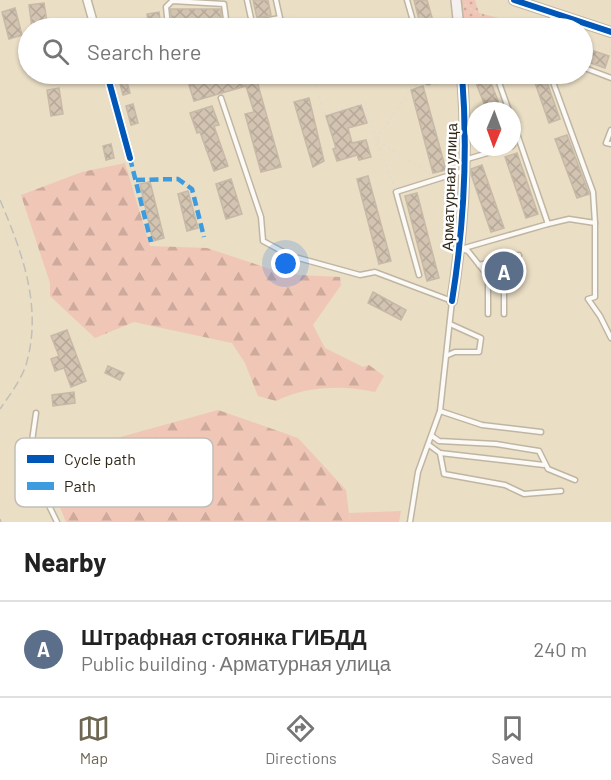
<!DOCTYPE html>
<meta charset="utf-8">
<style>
body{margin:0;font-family:Barlow,sans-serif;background:#f6f6f6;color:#222}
.compass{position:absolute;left:467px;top:102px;width:54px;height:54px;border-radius:50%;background:#fff;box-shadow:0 2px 4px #0004;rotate:181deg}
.you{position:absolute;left:286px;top:264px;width:21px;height:21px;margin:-15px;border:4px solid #fff;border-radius:50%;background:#1a73e8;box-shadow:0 0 0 9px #1a73e833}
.badge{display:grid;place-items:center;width:39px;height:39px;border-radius:50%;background:#706753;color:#fff;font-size:20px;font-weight:700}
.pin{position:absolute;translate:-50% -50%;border:3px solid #fff;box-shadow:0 2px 6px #0006}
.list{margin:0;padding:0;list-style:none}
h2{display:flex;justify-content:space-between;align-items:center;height:78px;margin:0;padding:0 24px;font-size:26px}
h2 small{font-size:20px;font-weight:400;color:#767676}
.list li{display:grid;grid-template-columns:39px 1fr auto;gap:18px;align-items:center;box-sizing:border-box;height:96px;padding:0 24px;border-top:2px solid #e0e0e0}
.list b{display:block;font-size:22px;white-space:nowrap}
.list p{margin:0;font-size:20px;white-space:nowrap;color:#767676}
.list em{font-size:20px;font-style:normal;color:#767676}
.icon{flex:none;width:33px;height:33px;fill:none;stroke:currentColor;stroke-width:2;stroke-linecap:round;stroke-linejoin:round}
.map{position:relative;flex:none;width:611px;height:522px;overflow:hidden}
.search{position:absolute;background:#fff;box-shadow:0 2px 4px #0004;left:18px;right:18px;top:18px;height:66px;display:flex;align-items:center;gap:15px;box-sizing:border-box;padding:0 21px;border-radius:33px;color:#767676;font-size:22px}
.sheet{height:174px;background:#fff}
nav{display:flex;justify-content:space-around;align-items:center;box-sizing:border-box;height:84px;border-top:2px solid #e0e0e0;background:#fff;font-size:16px;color:#767676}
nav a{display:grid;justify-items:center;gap:3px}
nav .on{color:#706753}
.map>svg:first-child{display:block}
.grass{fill:url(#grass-dots)}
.forest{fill:url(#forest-firs)}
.garden{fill:#f0c6b7}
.building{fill:url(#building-cross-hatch);stroke:#c6b9a7;stroke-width:1.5}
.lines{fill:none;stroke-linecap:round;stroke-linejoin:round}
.lane-casing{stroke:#bfb5a2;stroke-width:7}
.street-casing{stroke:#bfb5a2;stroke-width:10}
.secondary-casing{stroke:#bfb5a2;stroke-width:12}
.path{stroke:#dedbd3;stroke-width:1.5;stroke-dasharray:1.5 4.5;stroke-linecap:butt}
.lane{stroke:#fcfaf6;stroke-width:4}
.street{stroke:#fcfaf6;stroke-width:7}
.secondary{stroke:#f4f0f0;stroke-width:9}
.rail{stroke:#c1bfb8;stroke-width:1.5;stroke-dasharray:9 4.5;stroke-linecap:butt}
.quiet{stroke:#3d9cdf;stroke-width:4.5;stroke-dasharray:9 4.5;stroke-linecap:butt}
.cycleway-casing{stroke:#fff;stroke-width:10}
.cycleway{stroke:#0057b8;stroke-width:6}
.labels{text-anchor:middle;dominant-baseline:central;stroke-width:5;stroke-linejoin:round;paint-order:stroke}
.street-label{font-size:15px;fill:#2f2716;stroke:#fff}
.key{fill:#fff;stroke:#c1beb9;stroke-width:1.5}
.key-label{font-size:16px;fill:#2f2716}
</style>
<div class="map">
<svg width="611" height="522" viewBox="0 0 611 522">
<defs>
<pattern id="grass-dots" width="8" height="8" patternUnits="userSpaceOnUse" patternTransform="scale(1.5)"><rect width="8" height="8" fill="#f0c6b7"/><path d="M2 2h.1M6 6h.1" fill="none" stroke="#ceaa9d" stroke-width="1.8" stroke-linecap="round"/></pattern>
<pattern id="forest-firs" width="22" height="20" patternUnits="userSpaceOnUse" patternTransform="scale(1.5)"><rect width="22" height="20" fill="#f0c6b7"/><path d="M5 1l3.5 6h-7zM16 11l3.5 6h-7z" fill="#ceaa9d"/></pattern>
<pattern id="building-cross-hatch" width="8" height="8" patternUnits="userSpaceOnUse" patternTransform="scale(1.5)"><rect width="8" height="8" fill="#d3c4b1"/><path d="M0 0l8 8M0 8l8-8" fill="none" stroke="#b5a898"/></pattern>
</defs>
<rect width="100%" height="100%" fill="#eadec5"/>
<!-- grass -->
<path class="grass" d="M461,0H475L479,13L499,18L500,28H463Z"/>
<!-- forest -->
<g class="forest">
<path d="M125,163L150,246L207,248L270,269L300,275L340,277L341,285L313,325L325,348L363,367L369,365L384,376L375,392C342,385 306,386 276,401L258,396L245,363L232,343L134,322L95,338L50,296V283L21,195L82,172Z"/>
<path d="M218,410L298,438L346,490L350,522H66L49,480L117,438Z"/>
</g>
<!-- garden -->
<path class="garden" d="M401,511L399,522H350L349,513Z"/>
<!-- building -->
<g class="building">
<path d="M253,0H268L271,15L257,18Z"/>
<path d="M414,0H427L435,28H421Z"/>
<path d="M44,3L48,28H32L29,5Z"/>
<path d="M15,8L22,35L9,39L2,12Z"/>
<path d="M170,9H221V21L172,20Z"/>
<path d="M159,12L161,28H149L147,14Z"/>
<path d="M582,47L609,56L605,68L582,60Z"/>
<path d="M228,74H255L281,167L261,172L245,114L254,112L246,86L194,101L189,85Z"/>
<path d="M532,74H544L560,119L549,123Z"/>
<path d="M125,75L130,93L123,95L118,76Z"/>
<path d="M489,78L502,111H487L476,83Z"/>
<path d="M423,86L446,170L433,173L411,90Z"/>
<path d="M59,88L63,114L51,116L47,90Z"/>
<path d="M309,98L324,161L313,167L294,102Z"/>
<path d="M133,104L138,123L131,125L126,106Z"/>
<path d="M361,105L367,123L348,128L352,143L366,140L371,157L359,160L357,155L337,161L333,149L336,148L326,116Z"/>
<path d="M212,106L219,125L214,126L228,166L214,171L200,132L197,133L190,113Z"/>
<path d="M567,135L589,194L577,198L555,139Z"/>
<path d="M111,144L114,158L106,160L103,146Z"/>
<path d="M517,153L538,214L526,218L505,157Z"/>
<path d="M482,165L504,228L491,232L471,174V169Z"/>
<path d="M368,176L391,261L379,264L357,179Z"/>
<path d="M231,179L242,214L226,219L216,184Z"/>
<path d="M150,182L164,238L153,241L140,184Z"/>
<path d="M188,191L198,228L187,231L178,194Z"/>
<path d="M417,193L439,278L427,281L405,196Z"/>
<path d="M504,265L511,273L502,283L494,276Z"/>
<path d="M373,292L406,310L401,320L368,303Z"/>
<path d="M67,330L86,381L71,387L64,368L55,371L51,359L59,356L51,336Z"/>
<path d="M108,366L124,373L120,380L105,373Z"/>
<path d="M74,392L75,403L53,406L52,395Z"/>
</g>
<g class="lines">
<defs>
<g id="lane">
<path d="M247,0L252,23"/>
<path d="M407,0L415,28"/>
<path d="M172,1L224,4L227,27L168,26L166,7Z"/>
<path d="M227,27L280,18L276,0"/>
<path d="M548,28L553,15"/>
<path d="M582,67L611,78"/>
<path d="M426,74L428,82"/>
<path d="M496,74L509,111"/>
<path d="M463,78L481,74"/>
<path d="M221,98L261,217L263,241L291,256L360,275L375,272L452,301L440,411L418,472L410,522"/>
<path d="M512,119L548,224L569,219L595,223L593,192L553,82L556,74"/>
<path d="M611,130L606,143L611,144"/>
<path d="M512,146L513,145"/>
<path d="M464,160L508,147"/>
<path d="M595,223V297L588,299L600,316L611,338"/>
<path d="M461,249L548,224"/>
<path d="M461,249L468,251L488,276V314"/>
<path d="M479,265L519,255"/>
<path d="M419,275L396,192L463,171"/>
<path d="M488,277L504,291V314"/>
<path d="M448,355L455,352H479L481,338L450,324"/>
<path d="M440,411L482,425L541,432"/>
<path d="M36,413L30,455L35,477L57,522"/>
<path d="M432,436L439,441L496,444L539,451L548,469L575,480"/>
<path d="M429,445L440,453L444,474L505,485L524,494L561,491"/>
<path d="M440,453L544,465"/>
</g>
<g id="street">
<path d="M87,0L95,28"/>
<path d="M107,74L130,158"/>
</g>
<g id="secondary">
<path d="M456,0L459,28"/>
<path d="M514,0L611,32"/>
<path d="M452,301C464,226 468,149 462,74"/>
</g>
</defs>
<!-- lane casing -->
<use href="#lane" class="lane-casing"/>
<!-- street casing -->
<use href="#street" class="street-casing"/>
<!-- secondary casing -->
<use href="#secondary" class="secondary-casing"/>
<!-- path -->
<g class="path">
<path d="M465,5L500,28"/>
<path d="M285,17L295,16L299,28"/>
<path d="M523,28L528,24L544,27"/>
<path d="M582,40L611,50"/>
<path d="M312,74L324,114L365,103L376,140L395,189"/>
<path d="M423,84L411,88L376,140L432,175"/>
<path d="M429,87L454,80"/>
</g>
<!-- lane -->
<use href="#lane" class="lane"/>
<!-- street -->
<use href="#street" class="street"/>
<!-- secondary -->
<use href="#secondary" class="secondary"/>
<!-- rail -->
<g class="rail">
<path d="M0,200C22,252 43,307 26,365C21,380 9,396 0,409"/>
<path d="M0,519L1,522"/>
</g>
<!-- quiet -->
<g class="quiet">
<path d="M130,158L151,242"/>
<path d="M136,180L178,179L192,189L204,237"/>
</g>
<defs>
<g id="cycleway">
<path d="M514,0L611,32"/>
<path d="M107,74L130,158"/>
<path d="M452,301C464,226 468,149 462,74"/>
</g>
</defs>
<!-- cycleway casing -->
<use href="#cycleway" class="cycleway-casing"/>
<!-- cycleway -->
<use href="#cycleway" class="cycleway"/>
</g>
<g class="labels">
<!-- street labels -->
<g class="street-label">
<text transform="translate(449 187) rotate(-88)">Арматурная улица</text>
</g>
</g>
<!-- legend -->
<rect x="15" y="438" width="198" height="69" rx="9" class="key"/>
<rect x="27" y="455" width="27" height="8" fill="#0057b8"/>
<rect x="27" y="482" width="27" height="8" fill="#3d9cdf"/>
<g class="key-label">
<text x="64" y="465">Cycle path</text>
<text x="64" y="492">Path</text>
</g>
</svg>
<svg class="compass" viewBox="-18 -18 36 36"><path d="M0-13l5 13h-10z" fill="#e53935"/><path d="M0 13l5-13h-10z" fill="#767676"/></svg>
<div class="you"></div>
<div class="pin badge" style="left:504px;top:271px;background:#5c6f8a">A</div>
<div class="search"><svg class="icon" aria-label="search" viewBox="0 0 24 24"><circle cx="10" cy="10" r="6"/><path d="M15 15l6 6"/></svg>Search here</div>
</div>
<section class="sheet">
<h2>Nearby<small></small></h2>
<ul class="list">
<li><span class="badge" style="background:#5c6f8a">A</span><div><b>Штрафная стоянка ГИБДД</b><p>Public building · Арматурная улица</p></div><em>240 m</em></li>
</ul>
</section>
<nav>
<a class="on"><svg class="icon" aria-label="map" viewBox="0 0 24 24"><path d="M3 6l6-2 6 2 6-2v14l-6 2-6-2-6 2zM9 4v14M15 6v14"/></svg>Map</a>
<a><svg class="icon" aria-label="directions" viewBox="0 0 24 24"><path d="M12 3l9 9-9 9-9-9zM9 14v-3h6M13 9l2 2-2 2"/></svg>Directions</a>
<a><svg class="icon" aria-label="saved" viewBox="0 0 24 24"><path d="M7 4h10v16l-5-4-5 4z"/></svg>Saved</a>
</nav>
